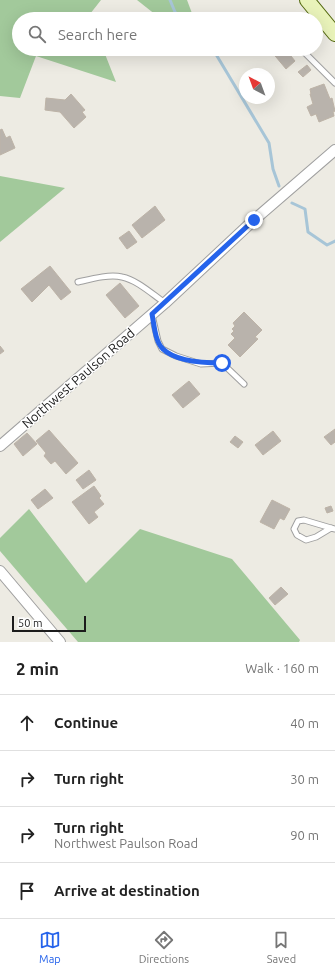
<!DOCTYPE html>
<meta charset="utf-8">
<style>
body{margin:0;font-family:Ubuntu,sans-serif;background:#f2f2f2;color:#222}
.compass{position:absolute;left:239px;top:68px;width:36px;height:36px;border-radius:50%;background:#fff;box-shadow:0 4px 16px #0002;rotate:319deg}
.scale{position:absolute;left:12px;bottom:10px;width:74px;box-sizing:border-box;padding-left:4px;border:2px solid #1c1c1c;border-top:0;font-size:11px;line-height:14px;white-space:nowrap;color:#1c1c1c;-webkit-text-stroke:3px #fff;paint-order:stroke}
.stop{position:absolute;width:12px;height:12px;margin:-9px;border:3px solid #2563eb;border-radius:50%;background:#fff}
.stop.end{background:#2563eb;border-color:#fff;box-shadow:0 1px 4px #0008}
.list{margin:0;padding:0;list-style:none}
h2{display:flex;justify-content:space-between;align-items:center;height:52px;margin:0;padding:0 16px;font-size:17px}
h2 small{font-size:13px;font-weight:400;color:#767676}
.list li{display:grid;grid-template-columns:26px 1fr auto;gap:12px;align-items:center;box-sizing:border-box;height:56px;padding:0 16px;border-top:1px solid #e0e0e0}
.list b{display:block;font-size:15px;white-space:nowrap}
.list p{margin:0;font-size:13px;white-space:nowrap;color:#767676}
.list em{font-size:13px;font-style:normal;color:#767676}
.icon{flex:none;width:22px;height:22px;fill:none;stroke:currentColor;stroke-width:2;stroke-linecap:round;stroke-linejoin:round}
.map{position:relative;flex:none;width:335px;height:642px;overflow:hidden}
.search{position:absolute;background:#fff;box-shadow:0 4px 16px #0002;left:12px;right:12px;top:12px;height:44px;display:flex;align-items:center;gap:10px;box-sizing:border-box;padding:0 14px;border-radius:22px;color:#767676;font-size:15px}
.sheet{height:276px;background:#fff}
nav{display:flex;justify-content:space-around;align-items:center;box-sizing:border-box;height:56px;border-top:1px solid #e0e0e0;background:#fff;font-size:11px;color:#767676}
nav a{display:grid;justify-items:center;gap:2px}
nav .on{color:#2563eb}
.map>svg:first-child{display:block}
.forest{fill:#a2c99b}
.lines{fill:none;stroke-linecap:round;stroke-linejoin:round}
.stream{stroke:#a7c5d7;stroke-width:3}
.building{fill:#b9b3ac;stroke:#bdb3a7}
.service-casing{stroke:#a0a0a0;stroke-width:7}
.minor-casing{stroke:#a0a0a0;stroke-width:12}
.secondary-casing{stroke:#53690e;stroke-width:16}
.service{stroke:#fff;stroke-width:5}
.minor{stroke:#fff;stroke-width:10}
.secondary{stroke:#e9f3ba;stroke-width:14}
.route{stroke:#2563eb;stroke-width:5}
.labels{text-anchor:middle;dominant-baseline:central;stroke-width:3;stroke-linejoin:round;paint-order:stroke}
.street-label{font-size:13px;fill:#1c1c1c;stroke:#fff}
</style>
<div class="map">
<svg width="335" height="642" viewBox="0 0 335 642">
<rect width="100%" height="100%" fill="#edebe3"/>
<!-- forest -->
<g class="forest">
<path d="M0,0H101L90,14L92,19H19V49H103L116,82L36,56L20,98L0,96Z"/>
<path d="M137,0H187L193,16L189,19H161Z"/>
<path d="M0,176L65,188L0,242Z"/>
<path d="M29,509L86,583L140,529L232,559L300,640L299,642H78L0,551V538Z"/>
</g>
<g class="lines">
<!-- stream -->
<g class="stream">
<path d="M170,0L175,12L182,19"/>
<path d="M217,56L269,143L273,169L279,186"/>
<path d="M292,203L305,209L308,232L327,245L335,241"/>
</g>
</g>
<!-- building -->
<g class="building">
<path d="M273,49H289L293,54L291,56L295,61L286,69L271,51Z"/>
<path d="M307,65L311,70L303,77L298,72Z"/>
<path d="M324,84L330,99L332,98L335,111L333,112L334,116L319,122L316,114L311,116L307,107L313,104L310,94H311L310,89Z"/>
<path d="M71,94L85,110L82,112L86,117L74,128L60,112L45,110L46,98L65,100Z"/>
<path d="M2,129L6,138L10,136L15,148L0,155V130Z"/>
<path d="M155,206L165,220L142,238L132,225Z"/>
<path d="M129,231L137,242L127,249L119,238Z"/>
<path d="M50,266L71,292L61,300L49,285L32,302L21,289Z"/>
<path d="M120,283L139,306L125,318L106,295Z"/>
<path d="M244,312L262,330L255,337L258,339L240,357L228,345L235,338L231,334L234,331L232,329L235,326L233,323Z"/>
<path d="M0,346L4,351L0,354Z"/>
<path d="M189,381L200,394L183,408L172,395Z"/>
<path d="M335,429V442L331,445L324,437Z"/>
<path d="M49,430L78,463L66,474L55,461L51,464L44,456L46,453L36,441Z"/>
<path d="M273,431L281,441L263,455L255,445Z"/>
<path d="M27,433L37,444L23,456L14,444Z"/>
<path d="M235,436L243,442L238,448L230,442Z"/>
<path d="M89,470L96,480L83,489L76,480Z"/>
<path d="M94,486L101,496L99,498L104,504L94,512L98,517L89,524L72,502Z"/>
<path d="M45,489L53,498L38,509L31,500Z"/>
<path d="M272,500L290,509L284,520L280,518L274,529L260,522Z"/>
<path d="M331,506L333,511L327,513L325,508Z"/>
<path d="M281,587L288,594L275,605L269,598Z"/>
</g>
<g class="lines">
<defs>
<g id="service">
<path d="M301,49L335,83"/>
<path d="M78,282C91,279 109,274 122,277C137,280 152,294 165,303"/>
<path d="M152,315L158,341L162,349L176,356L201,364L222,363L244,384"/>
<path d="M331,528L316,537L306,540L297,535L294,529L298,521L304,520L331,528L335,529"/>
</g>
<g id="minor">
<path d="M0,446L165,303L254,220L335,150"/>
<path d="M0,571L60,642"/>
</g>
<path id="secondary" d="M307,0L335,34"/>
</defs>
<!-- service casing -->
<use href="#service" class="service-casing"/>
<!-- minor casing -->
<use href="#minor" class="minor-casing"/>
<!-- secondary casing -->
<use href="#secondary" class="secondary-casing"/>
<!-- service -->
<use href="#service" class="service"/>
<!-- minor -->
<use href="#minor" class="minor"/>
<!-- secondary -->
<use href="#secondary" class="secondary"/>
</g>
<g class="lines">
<!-- route -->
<path class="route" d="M222,363C205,363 176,362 163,349C155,342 154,324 152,314L254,220"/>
</g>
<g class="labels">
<!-- street labels -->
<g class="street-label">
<text transform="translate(78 378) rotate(-41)">Northwest Paulson Road</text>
</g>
</g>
</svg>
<svg class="compass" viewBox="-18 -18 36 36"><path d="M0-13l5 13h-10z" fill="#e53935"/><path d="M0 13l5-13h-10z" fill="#767676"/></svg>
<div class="scale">50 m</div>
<div class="stop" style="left:222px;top:363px"></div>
<div class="stop end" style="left:254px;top:220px"></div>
<div class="search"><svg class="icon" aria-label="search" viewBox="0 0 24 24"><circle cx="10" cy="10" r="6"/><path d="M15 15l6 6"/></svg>Search here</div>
</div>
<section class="sheet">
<h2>2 min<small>Walk · 160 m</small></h2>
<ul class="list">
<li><svg class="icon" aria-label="ahead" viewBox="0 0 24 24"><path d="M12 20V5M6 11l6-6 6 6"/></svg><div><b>Continue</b></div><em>40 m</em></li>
<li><svg class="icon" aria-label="right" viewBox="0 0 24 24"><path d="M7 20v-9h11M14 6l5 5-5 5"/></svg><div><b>Turn right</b></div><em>30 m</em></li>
<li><svg class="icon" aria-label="right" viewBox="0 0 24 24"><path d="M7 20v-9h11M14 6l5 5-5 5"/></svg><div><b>Turn right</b><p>Northwest Paulson Road</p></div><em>90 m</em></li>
<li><svg class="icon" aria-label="arrive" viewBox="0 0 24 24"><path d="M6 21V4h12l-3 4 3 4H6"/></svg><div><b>Arrive at destination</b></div></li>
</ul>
</section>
<nav>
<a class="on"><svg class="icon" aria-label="map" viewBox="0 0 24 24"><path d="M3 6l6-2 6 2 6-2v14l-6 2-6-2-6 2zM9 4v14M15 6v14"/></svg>Map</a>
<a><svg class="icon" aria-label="directions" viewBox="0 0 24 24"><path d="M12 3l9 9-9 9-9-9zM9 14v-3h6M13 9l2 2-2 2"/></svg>Directions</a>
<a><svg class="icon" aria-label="saved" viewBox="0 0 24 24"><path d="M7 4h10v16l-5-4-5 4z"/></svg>Saved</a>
</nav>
